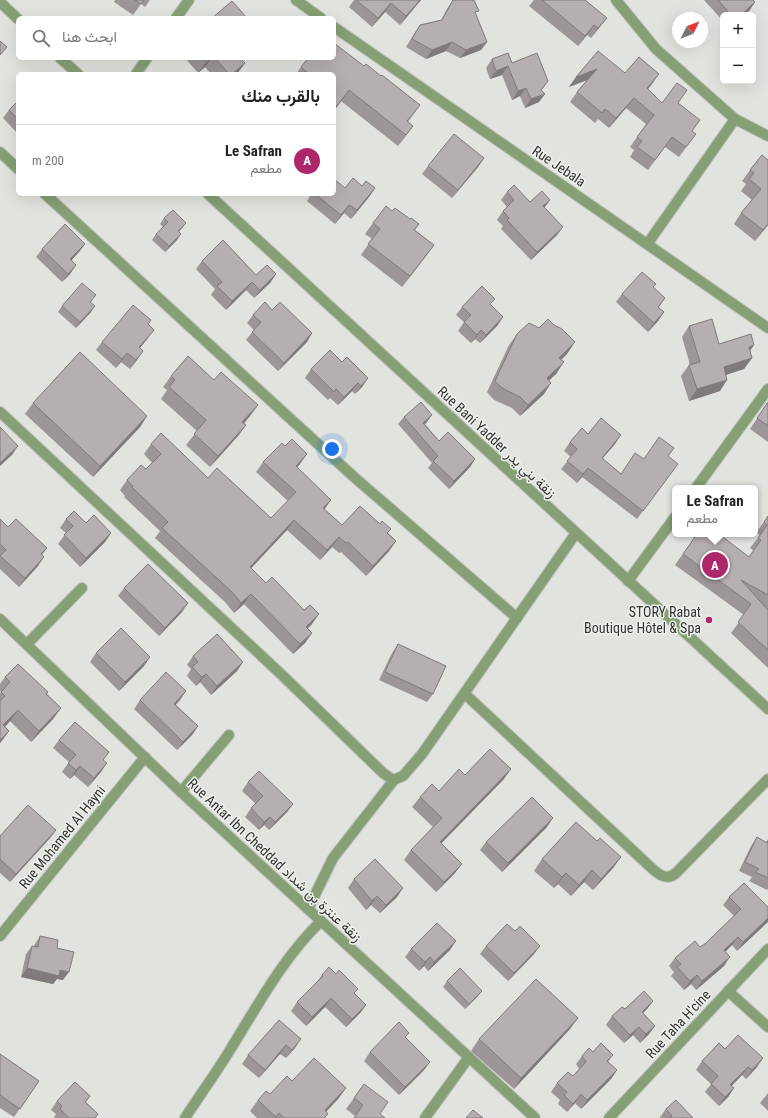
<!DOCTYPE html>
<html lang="ar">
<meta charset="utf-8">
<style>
body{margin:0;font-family:"Roboto Condensed",Vazirmatn,sans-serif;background:#f2f2f2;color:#222;direction:rtl}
.controls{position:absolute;right:12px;top:12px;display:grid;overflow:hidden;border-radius:6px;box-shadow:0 4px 16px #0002}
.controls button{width:36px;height:36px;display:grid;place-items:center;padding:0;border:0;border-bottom:1px solid #e0e0e0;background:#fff;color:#222;font:20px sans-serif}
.compass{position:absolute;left:672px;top:12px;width:36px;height:36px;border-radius:50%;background:#fff;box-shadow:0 4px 16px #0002;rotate:47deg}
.you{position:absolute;left:332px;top:449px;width:14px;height:14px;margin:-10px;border:3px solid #fff;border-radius:50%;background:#1a73e8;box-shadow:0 0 0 6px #1a73e833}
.badge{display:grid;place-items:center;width:26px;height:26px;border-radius:50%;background:#ae276a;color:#fff;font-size:13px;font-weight:700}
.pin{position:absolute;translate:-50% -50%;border:2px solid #fff;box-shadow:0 1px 4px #0006}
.popup{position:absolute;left:672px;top:485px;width:86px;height:52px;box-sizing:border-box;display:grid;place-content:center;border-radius:6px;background:#fff;filter:drop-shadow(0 1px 3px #0005);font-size:13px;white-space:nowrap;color:#767676}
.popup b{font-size:15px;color:#222}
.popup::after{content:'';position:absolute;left:50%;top:100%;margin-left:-8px;border:8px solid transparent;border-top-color:#fff}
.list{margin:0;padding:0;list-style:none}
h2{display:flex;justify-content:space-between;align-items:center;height:52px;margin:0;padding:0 16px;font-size:17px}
h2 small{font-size:13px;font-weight:400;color:#767676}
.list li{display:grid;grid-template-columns:26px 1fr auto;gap:12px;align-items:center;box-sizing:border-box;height:72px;padding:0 16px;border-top:1px solid #e0e0e0}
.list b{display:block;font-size:15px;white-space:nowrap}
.list p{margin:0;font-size:13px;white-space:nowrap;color:#767676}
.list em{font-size:13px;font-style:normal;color:#767676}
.icon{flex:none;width:22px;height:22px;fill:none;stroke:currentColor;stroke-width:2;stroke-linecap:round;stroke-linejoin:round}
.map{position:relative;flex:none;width:768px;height:1118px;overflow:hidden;direction:ltr}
.search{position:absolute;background:#fff;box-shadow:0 4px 16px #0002;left:16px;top:16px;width:320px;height:44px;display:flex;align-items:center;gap:10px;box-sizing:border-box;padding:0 14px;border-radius:6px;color:#767676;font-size:15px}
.panel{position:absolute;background:#fff;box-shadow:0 4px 16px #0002;left:16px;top:72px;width:320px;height:124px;border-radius:6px;direction:rtl}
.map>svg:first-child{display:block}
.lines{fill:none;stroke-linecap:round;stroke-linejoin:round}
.minor-casing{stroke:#bec1bc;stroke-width:12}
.minor{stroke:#869f74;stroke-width:10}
.wall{fill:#9d9698}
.shaded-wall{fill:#7f7a7c}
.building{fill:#b6afb1;stroke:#7f7a7c}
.poi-dot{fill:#ae276a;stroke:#eef2ec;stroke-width:1.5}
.labels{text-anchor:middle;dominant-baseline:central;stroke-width:3;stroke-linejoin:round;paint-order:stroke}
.street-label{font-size:14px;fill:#333432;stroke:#eef2ec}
.poi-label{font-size:14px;fill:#333432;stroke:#eef2ec;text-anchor:end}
</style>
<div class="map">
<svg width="768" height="1118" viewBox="0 0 768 1118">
<rect width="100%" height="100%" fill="#e1e4de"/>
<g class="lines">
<defs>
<g id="minor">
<path d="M296,0L321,18"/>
<path d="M616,0L656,49L735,119L768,136"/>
<path d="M0,2L18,19"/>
<path d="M176,18L189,0"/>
<path d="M334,27L768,328"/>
<path d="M60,58L78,74"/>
<path d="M136,74L147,58"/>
<path d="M0,152L18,169"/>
<path d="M45,194L354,477L517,618"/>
<path d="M208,194L768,709"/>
<path d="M648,243L735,119"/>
<path d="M0,412L282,675L383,773L393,780L403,776L422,754L576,533"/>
<path d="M696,488L768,389"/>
<path d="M628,581L675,517"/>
<path d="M0,619L181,792L535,1118"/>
<path d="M27,644L82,588"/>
<path d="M465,694L643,860C652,868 664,884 676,873L768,779"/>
<path d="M181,792L229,735"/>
<path d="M308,909L333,858L394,780"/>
<path d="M0,936L145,757"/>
<path d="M728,991L768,1027"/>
<path d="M185,1118C200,1095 216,1073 230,1050C258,1005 283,958 321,921"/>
<path d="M425,1118L469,1057"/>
<path d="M609,1118L768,949"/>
</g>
</defs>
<!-- minor casing -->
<use href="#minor" class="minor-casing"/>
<!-- minor -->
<use href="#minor" class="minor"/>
</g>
<!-- wall -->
<g class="wall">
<path d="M115,0H150L145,7L141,4L133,15L114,2Z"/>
<path d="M354,0H421L400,25L385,12L372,27L349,7Z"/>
<path d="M453,0L476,15L487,42L481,50L460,58L446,51L426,59L406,47L414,34L420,25L441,20L447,9Z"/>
<path d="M534,0H585L607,18L591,38L587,35L578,46L529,6Z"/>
<path d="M704,0H753L755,2L749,11L744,15H723V21Z"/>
<path d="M185,58H241L245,63L237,74H211L205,67L198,73Z"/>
<path d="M492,59L512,63L541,91L539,102L525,108L520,96L512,100L502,75L490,79L486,68Z"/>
<path d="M364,66L381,76L420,105L408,122L413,126L398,146L341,101L334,111V74H296L301,67Z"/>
<path d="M625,73L652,84L648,89L662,103H678L692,132L696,134L679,157L665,147L648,170L630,157L634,150L630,147L646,124L626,108L609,128L598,119L595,123L570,102L577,92L587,80L569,87L576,77Z"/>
<path d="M18,101V134L3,118L9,110Z"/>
<path d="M762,155L768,225L755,241L734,224L741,213L752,200L741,191L746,184L742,181L750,170Z"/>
<path d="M484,158L478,167L452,198L422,174L428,166Z"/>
<path d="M362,186L375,188L369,197L351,219L344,213L335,224L307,201L311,194H334L345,188Z"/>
<path d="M507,192L530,202L550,200L544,208L557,235L531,260L501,229L503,226L497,220L503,211L507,207L501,200Z"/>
<path d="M392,211L419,224L415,230L434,245L426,256L402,287L361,255L372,239L365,234L373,223Z"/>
<path d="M164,218L186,223L179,232L177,240L165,252L152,240L156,234L163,227L160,224Z"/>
<path d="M85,244L79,252L71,261L76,265L70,274L62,282L36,257L42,249Z"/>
<path d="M202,261L256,275L276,274L270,283L254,298L246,290L226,310L211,295L215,289L196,269Z"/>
<path d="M654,288L659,308L664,312L658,321L648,332L616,302L622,294Z"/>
<path d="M92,300L90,302L91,312L76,328L58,312L62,306Z"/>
<path d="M490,305L503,317L497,326L480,343L475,339L471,343L458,331L464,322L456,315L462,307Z"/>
<path d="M253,315L312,333L307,342L278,371L246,340L254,330L247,323Z"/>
<path d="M148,324V338L140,348L137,360L130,369L121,362L116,368L96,350L102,342Z"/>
<path d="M689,326L719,344L750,351L752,358L744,369L726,375L720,391L689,401L681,376L689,365H690L682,337Z"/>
<path d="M517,334L567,354L561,360L556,374L549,380L544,394L520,416L512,408L494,400L487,392L509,345Z"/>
<path d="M342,362L368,378L362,387L355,394L352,391L338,405L330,398L328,400L305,378L311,369Z"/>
<path d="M171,376L214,380L258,405L250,416L244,423L246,425L238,436L210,467L186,445L197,431L161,399L167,390L163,387Z"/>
<path d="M768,402V442L750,429Z"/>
<path d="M33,403L147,416L140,427L93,477L25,414Z"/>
<path d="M404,417L427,422L425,424L439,441L475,459L470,467L449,489L428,468L432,463L398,424Z"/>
<path d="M588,434L615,444L602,458L621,474L644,459L668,456L672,472L637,519L582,477L577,483L561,469L571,457L564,451L570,442Z"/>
<path d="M151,444L208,478L271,518L288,501L256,472L263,462L300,464L297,467L324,509L342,525L388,533L396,541L389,551L366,576L341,552L339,553L332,547L320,560L287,530L251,568L266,583L312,624L308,628L312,633L305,643L293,654L244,604L234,613L225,602L155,538L160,531L124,497L125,496L120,490L127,480L146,469L152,463L144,454Z"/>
<path d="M768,516V668L731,633L744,615L675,565L697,534L749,557L754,551L750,548L760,535L756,533Z"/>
<path d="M0,519L8,527L47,548L42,555L38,566L19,587L0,569Z"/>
<path d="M66,519L111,533L105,542L80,567L58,544L66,533L60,528Z"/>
<path d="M124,588L182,612L159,636L118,596Z"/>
<path d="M398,644L433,694L427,702L379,680L392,653Z"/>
<path d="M96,653L144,666L119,691L90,662Z"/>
<path d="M193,656L243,662L237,671L211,695L200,682L196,686L187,676L191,669L187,665Z"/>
<path d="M5,677L48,692L47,694L61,708L53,719L31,742L10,721L5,727L9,731L0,743V693L1,692L0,691V684Z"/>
<path d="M140,700H180L176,705L198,726L192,735L177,750L134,709Z"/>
<path d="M59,740L104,760L101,772L88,787L74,775L70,779L62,772L69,762L53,748Z"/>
<path d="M511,769L503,780L441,843L462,864L454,874L436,892L404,860L411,850L433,827L412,807L420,797L439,791L465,775Z"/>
<path d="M248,782L293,804L287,812L269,830L264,825L259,830L245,817L251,808L256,804L242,791Z"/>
<path d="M547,827L502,872L480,850L486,842Z"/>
<path d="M56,830L50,838L10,882L0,873V836Z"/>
<path d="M757,837L766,842L768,839V889L767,890L749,881L752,877L739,871L751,846Z"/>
<path d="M597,841L621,857L613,868L593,890L584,882L571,896L558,884L554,888L534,871L542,859Z"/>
<path d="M354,879L397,897L380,913L371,905L366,910L348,888Z"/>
<path d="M729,897L768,907L737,951L732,945L725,952L724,966L696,990L691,984L684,990L671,976L674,972L669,966L675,958L700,947L706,943L734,916L723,905Z"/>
<path d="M40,936L57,948L63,980L57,979L53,984L21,977L26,954L32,946H34L35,944Z"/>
<path d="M486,946L534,954L508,981L480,954Z"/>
<path d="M411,949L450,950L428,971L424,966L419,971L405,957Z"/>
<path d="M322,975L354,994L366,1005L360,1013L346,1027L325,1007L306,1026L291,1011L297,1002L316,983Z"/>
<path d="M447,981L478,996L465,1009L443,987Z"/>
<path d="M653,1001L647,1009L643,1013L655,1026L649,1034L640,1043L633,1035L624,1043L606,1025L612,1016L625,1009Z"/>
<path d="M279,1020L295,1048L286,1058L280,1054L259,1078L242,1064L248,1055Z"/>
<path d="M570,1029L514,1089L471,1051L479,1039Z"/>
<path d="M406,1038L424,1070L399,1095L364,1061L370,1052Z"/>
<path d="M593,1052L613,1055L608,1062L617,1070L611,1079L581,1109L575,1103L567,1112L558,1104L560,1100L551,1092L557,1083L573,1076L579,1069L576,1064L582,1056Z"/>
<path d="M0,1054L39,1081L14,1117L0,1108Z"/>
<path d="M702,1061L757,1067L746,1079L742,1075L731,1086L734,1088L728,1097L719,1106L705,1092L711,1084L696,1070Z"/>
<path d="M292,1081L346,1088L338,1099L326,1112L328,1114L325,1118H257L250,1111L258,1100L270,1094Z"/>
<path d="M364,1084L380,1114L355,1116L346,1109Z"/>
<path d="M768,1093V1111L760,1103Z"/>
<path d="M90,1096L86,1102L98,1114L95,1118H55L54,1117L56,1114L51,1110L57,1101Z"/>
<path d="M666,1109L693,1118H660V1117Z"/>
</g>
<!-- shaded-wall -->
<g class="shaded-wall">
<path d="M420,0H421L400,25L406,16Z"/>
<path d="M755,2L749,11L744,15H741Z"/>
<path d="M391,3L385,12L372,27L378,18Z"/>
<path d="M607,18L591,38L598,28Z"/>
<path d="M594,25L587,35L578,46L585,36Z"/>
<path d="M452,42L446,51L426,59L432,50Z"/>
<path d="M487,42L481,50L460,58L466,50Z"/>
<path d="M211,58H212L205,67L198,73L206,62Z"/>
<path d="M245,63L237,74H232Z"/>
<path d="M508,66L502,75L490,79L496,71Z"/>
<path d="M597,69L590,79L569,87L576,77Z"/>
<path d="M659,74L652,84L640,98L647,88Z"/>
<path d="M548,81L536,98L545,94L539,102L525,108L531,99L541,90Z"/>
<path d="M526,88L520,96L512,100L518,91Z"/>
<path d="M349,90L341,101L334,111V110Z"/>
<path d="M634,98L626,108L609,128L616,118Z"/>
<path d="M413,126L405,137L398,146L406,135Z"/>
<path d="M484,158L478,167L452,198L458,190Z"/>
<path d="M375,188L369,197L351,219L357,210Z"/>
<path d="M550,200L544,208L543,206Z"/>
<path d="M349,205L344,213L335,224L341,215Z"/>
<path d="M186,223L182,228L174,236L178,231Z"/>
<path d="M768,224V225L755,241L763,230Z"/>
<path d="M563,227L557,235L531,260L537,252Z"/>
<path d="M181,234L177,240L165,252L169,246Z"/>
<path d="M85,244L79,252L64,268L70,259Z"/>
<path d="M434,245L426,256L402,287L410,276Z"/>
<path d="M76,265L70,274L62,282L68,274Z"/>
<path d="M276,274L270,283L254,298L260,290Z"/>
<path d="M252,282L246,290L226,310L232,301Z"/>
<path d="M665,298L659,307L652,315L658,307Z"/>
<path d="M95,306L91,312L76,328L80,322Z"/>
<path d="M664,312L658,321L648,332L654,323Z"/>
<path d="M503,317L497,326L480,343L486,335Z"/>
<path d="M154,330L148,338L133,356L139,347Z"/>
<path d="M481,330L475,339L471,343L477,335Z"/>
<path d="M312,333L307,342L278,371L284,363Z"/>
<path d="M575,342L567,354L551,369L559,358Z"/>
<path d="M754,345L746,357L749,347Z"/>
<path d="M143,351L137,360L130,369L136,360Z"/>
<path d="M127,353L121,362L116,368L122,359Z"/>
<path d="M752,358L744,369L716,378L724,367Z"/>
<path d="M564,362L556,374L539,390L547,378Z"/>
<path d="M368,378L362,387L355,394L361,386Z"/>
<path d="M727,380L720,391L689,401L697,389Z"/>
<path d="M358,383L352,391L338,405L344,397Z"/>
<path d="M551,383L544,394L520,416L528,405Z"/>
<path d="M258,405L250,416L235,434L242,422Z"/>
<path d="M432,415L427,422L418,430L423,423Z"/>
<path d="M147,416L140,427L93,477L100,466Z"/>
<path d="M246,425L238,436L210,467L218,456Z"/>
<path d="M621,435L615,444L596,466L602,458Z"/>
<path d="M18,446L12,455L0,466V463Z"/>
<path d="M307,454L300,464L289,476L296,466Z"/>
<path d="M475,459L470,467L449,489L454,481Z"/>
<path d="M588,468L582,477L577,483L583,474Z"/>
<path d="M331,500L324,510L323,508Z"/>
<path d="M294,520L287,530L243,577L250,567Z"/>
<path d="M111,533L105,542L80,567L86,558Z"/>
<path d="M339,537L332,547L320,560L327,550Z"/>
<path d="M396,541L389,551L366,576L373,566Z"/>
<path d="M44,557L38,566L19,587L25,578Z"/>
<path d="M251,594L244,604L234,613L241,603Z"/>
<path d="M188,603L182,612L159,636L165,628Z"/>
<path d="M319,614L312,624L299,637L306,627Z"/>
<path d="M312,633L305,643L293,654L300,644Z"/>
<path d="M150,657L144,666L119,691L125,682Z"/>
<path d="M243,662L237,671L211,695L217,686Z"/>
<path d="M206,674L200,682L196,686L202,677Z"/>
<path d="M186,691L180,700L168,712L174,704Z"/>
<path d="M61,708L53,719L31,742L39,731Z"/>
<path d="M18,710L10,721L0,732L3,725Z"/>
<path d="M198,726L192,735L177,750L183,742Z"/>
<path d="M9,731L1,742L0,743V740Z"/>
<path d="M107,763L101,772L88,787L94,778Z"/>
<path d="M80,766L74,775L70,779L76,770Z"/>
<path d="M511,769L503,780L433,852L440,842Z"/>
<path d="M293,804L287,812L269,830L275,822Z"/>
<path d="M270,817L264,825L259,830L264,822Z"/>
<path d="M553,818L547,827L502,872L508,863Z"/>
<path d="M56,830L50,838L10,882L16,874Z"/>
<path d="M621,857L613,868L593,890L601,879Z"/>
<path d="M462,864L454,874L436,892L444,882Z"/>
<path d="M592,870L584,882L571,896L579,885Z"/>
<path d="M566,873L558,884L554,888L562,877Z"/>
<path d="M403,888L397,897L380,913L386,905Z"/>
<path d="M377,896L371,905L366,910L372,901Z"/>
<path d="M768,918V922L737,951L743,942Z"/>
<path d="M738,937L732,945L718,959L724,950Z"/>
<path d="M456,941L450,950L428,971L434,962Z"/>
<path d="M540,946L534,954L508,981L514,973Z"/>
<path d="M430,957L424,966L419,971L425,962Z"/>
<path d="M730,957L724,966L696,990L702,981Z"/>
<path d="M27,968L60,970L69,972L63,980L57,979L53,984L21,977Z"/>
<path d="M697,975L691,984L684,990L690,981Z"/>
<path d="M482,991L478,996L465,1009L469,1004Z"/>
<path d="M331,998L325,1007L306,1026L312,1017Z"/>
<path d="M653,1001L647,1009L636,1020L642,1012Z"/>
<path d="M366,1005L360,1013L346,1027L352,1019Z"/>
<path d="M578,1018L570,1029L514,1089L521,1078Z"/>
<path d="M655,1026L649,1034L640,1043L646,1034Z"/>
<path d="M639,1027L633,1035L624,1043L630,1035Z"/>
<path d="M301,1039L295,1048L286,1058L292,1050Z"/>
<path d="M286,1045L280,1054L259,1078L265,1070Z"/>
<path d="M763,1058L757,1067L746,1079L752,1070Z"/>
<path d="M430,1062L424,1070L399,1095L405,1087Z"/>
<path d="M748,1067L742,1075L724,1094L730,1085Z"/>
<path d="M617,1070L611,1079L581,1109L587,1100Z"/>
<path d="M346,1088L338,1099L320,1118L325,1110Z"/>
<path d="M734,1088L728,1097L719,1106L725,1097Z"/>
<path d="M581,1094L575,1103L567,1112L573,1104Z"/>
</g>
<!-- building -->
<g class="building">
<path d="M135,0H144L141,4Z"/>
<path d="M356,0H420L406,16L391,3L378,18Z"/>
<path d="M453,0H474L479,11L475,12L487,42L466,50L452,42L432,50L412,39L420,25L442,20Z"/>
<path d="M542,0H585L607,18L598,28L594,25L585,36Z"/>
<path d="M718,0H753L755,2L741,15H731Z"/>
<path d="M232,1L247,18H212Z"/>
<path d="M0,41L7,47L0,55Z"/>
<path d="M334,43L364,66L366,64L381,76L382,75L420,105L407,121L413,126L406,135L349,90L337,106L334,104V74H309L301,67L308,58H334Z"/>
<path d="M598,51L625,73L639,57L659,74L647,88L662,103L677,83L687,90L678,103L700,120L692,131L696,134L686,147L672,137L655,160L637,147L642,141L637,137L654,115L634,98L616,118L605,109L602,113L577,92L597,69L576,77Z"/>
<path d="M508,53L512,63L537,53L548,81L541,90L545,94L531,99L526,88L518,91L508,66L496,71L492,59Z"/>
<path d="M203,58H211L206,62Z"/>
<path d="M215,58H240L245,63L232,74H229Z"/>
<path d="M18,101V119L9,110Z"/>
<path d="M454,134L484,158L458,190L428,166Z"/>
<path d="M762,155L768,160V224L763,230L741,213L761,189L749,179L754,173L750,170Z"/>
<path d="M353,178L362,186L366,181L375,188L357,210L349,205L341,215L315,194H334V179L345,188Z"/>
<path d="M514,185L530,202L542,191L550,200L543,206L563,227L537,252L507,220L509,218L503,211L514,200L507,192Z"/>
<path d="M386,206L392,211L395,208L410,219L411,218L419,224L414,230L434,245L410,276L368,244L380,229L373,223Z"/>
<path d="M173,210L186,223L178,231L181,234L169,246L156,234L168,222L164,218Z"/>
<path d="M65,224L85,244L70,259L76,265L68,274L42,249Z"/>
<path d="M223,240L256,275L267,265L276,274L260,290L252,282L232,301L217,286L222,282L202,261Z"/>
<path d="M642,272L656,284L653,287L665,298L658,307L664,312L654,323L622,294Z"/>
<path d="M82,283L96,295L90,302L95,306L80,322L62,306Z"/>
<path d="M482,286L495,299L490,304L503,317L486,335L481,330L477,335L464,322L471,315L462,307Z"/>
<path d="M265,302L272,310L280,302L312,333L284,363L252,332L261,322L253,315Z"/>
<path d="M133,305L151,320L148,324L154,330L139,347L143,351L136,360L127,353L122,359L102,342Z"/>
<path d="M548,319L554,325L562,329L575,342L559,358L564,362L547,378L551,383L528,405L520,397L502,388L495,381L517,334L529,323L539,328Z"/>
<path d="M712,319L719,344L751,334L754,345L749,347L752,358L724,367L727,380L697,389L689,365L700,362L689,326Z"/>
<path d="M330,350L342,362L347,357L368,378L361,386L358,383L344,397L336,389L334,392L311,369Z"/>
<path d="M80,352L147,416L100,466L33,403Z"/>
<path d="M188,356L214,380L221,372L258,405L242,422L246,425L218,456L194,434L206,420L169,387L175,380L171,376Z"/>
<path d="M421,402L432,415L423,423L439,441L448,432L475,459L454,481L433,461L438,456L404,417Z"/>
<path d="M768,402V426L757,418Z"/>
<path d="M601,418L621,435L602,458L621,474L635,453L644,459L659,437L674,448L668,456L678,464L643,511L588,468L583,474L567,461L577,449L570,442L582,428L588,434Z"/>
<path d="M0,427L18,446L0,463Z"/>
<path d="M161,433L208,478L217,468L271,518L296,492L263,462L282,443L285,446L292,439L307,454L296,466L331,500L323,508L342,525L360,506L380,524L382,521L391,529L387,533L396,541L373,566L348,542L346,543L339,537L327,550L294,520L250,567L266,583L272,577L304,610L310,605L319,614L306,627L312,633L300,644L251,594L241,603L232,592L162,528L168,522L132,487L133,486L127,480L141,465L146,469L161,454L151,444Z"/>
<path d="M74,511L86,523L94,515L111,533L86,558L64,535L73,526L66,519Z"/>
<path d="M768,516V595L741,580L768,610V650L738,622L751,604L683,554L697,534H719L749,557L761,540L758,538L767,525L764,522Z"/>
<path d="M0,519L8,527L16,519L47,548L41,554L44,557L25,578L0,556L6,550L0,544Z"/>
<path d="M148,564L188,603L165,628L124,588Z"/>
<path d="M121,628L150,657L125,682L96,653Z"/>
<path d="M217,634L243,662L217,686L206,674L202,677L192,667L198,662L193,656Z"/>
<path d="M398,644L446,666L433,694L385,672Z"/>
<path d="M18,664L48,692L46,694L61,708L39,731L18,710L3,725L9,731L0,740V701L5,696L1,692L10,682L5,677Z"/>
<path d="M166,672L186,691L174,704L198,726L183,742L140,700Z"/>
<path d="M75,722L109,752L103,760L107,763L94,778L80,766L76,770L68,763L76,755L59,740Z"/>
<path d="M490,749L511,769L440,842L462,864L444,882L411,850L442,818L420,797L432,784L439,791L459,769L465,775Z"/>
<path d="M259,771L293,804L275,822L270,817L264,822L251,808L263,796L248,782Z"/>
<path d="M532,797L553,818L508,863L486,842Z"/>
<path d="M28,805L56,830L16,874L0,859V836Z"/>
<path d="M576,822L597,841L600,838L621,857L601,879L592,870L579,885L566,873L562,877L542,859Z"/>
<path d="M757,837L767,843L768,841V878L755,872L759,869L745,862Z"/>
<path d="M375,859L403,888L386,905L377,896L372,901L354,879Z"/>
<path d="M744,883L768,907V918L743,942L738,937L724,950L730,957L702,981L697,975L690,981L677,967L681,964L675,958L695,941L700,947L706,943L741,909L729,897Z"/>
<path d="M437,923L456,941L434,962L430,957L425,962L411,949Z"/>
<path d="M507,924L515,931L520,926L540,946L514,973L486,946Z"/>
<path d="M40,936L58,940L57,948L74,952L69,972L60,970L59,976L27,968L32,946L38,947Z"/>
<path d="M329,967L336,974L339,970L358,989L354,993L366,1005L352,1019L331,998L312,1017L297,1002L323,976L322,975Z"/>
<path d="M460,968L482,991L469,1004L447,981Z"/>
<path d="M536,979L578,1018L521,1078L479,1039Z"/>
<path d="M644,991L653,1001L642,1012L655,1026L646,1034L639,1027L630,1035L612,1016L622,1007L625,1009Z"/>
<path d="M279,1020L301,1039L292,1050L286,1045L265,1070L248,1055Z"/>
<path d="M399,1022L409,1033L405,1037L430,1062L405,1087L370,1052Z"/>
<path d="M738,1035L763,1058L752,1070L748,1067L730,1085L734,1088L725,1097L711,1084L718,1076L702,1061L719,1043L725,1049Z"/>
<path d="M601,1043L613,1055L607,1061L617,1070L587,1100L581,1094L573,1104L564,1095L567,1092L557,1083L568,1072L573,1076L586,1062L582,1056L589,1048L593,1052Z"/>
<path d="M0,1054L39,1081L20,1109L0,1095Z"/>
<path d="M314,1058L346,1088L325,1110L328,1114L324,1118H284L279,1113L276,1117L258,1100L266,1091L270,1094L287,1076L292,1081Z"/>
<path d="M75,1082L90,1096L85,1102L98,1114L95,1118H69L60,1109L62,1106L57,1101Z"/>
<path d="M364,1084L388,1102L380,1114L385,1118H354L363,1105L354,1098Z"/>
<path d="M676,1100L693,1118H669L672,1116L666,1109Z"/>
<path d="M473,1110L483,1118H466Z"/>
</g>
<!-- markers -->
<circle class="poi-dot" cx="709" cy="620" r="4"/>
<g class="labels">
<!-- street labels -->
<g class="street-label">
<text transform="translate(559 166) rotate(34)">Rue Jebala</text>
<text transform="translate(497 442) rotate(43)">Rue Bani Yadder زنقة بني يدر</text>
<text transform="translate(62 837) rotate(-51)">Rue Mohamed Al Hayni</text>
<text transform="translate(275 860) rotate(43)">Rue Antar Ibn Cheddad زنقة عنترة بن شداد</text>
<text transform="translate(678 1024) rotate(-47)">Rue Taha H'cine</text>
</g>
<!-- poi labels -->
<g class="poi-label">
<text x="701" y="612">STORY Rabat<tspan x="701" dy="16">Boutique Hôtel &amp; Spa</tspan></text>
</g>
</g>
</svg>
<div class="controls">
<button>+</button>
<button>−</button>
</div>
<svg class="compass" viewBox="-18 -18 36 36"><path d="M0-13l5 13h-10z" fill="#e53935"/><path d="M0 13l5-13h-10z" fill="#767676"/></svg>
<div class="you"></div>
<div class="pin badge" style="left:715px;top:565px">A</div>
<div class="popup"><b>Le Safran</b>مطعم</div>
<div class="search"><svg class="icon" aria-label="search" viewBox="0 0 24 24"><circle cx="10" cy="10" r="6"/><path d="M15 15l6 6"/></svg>ابحث هنا</div>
<section class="panel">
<h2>بالقرب منك<small></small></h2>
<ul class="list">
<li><span class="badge">A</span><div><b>Le Safran</b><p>مطعم</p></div><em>200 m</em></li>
</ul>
</section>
</div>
